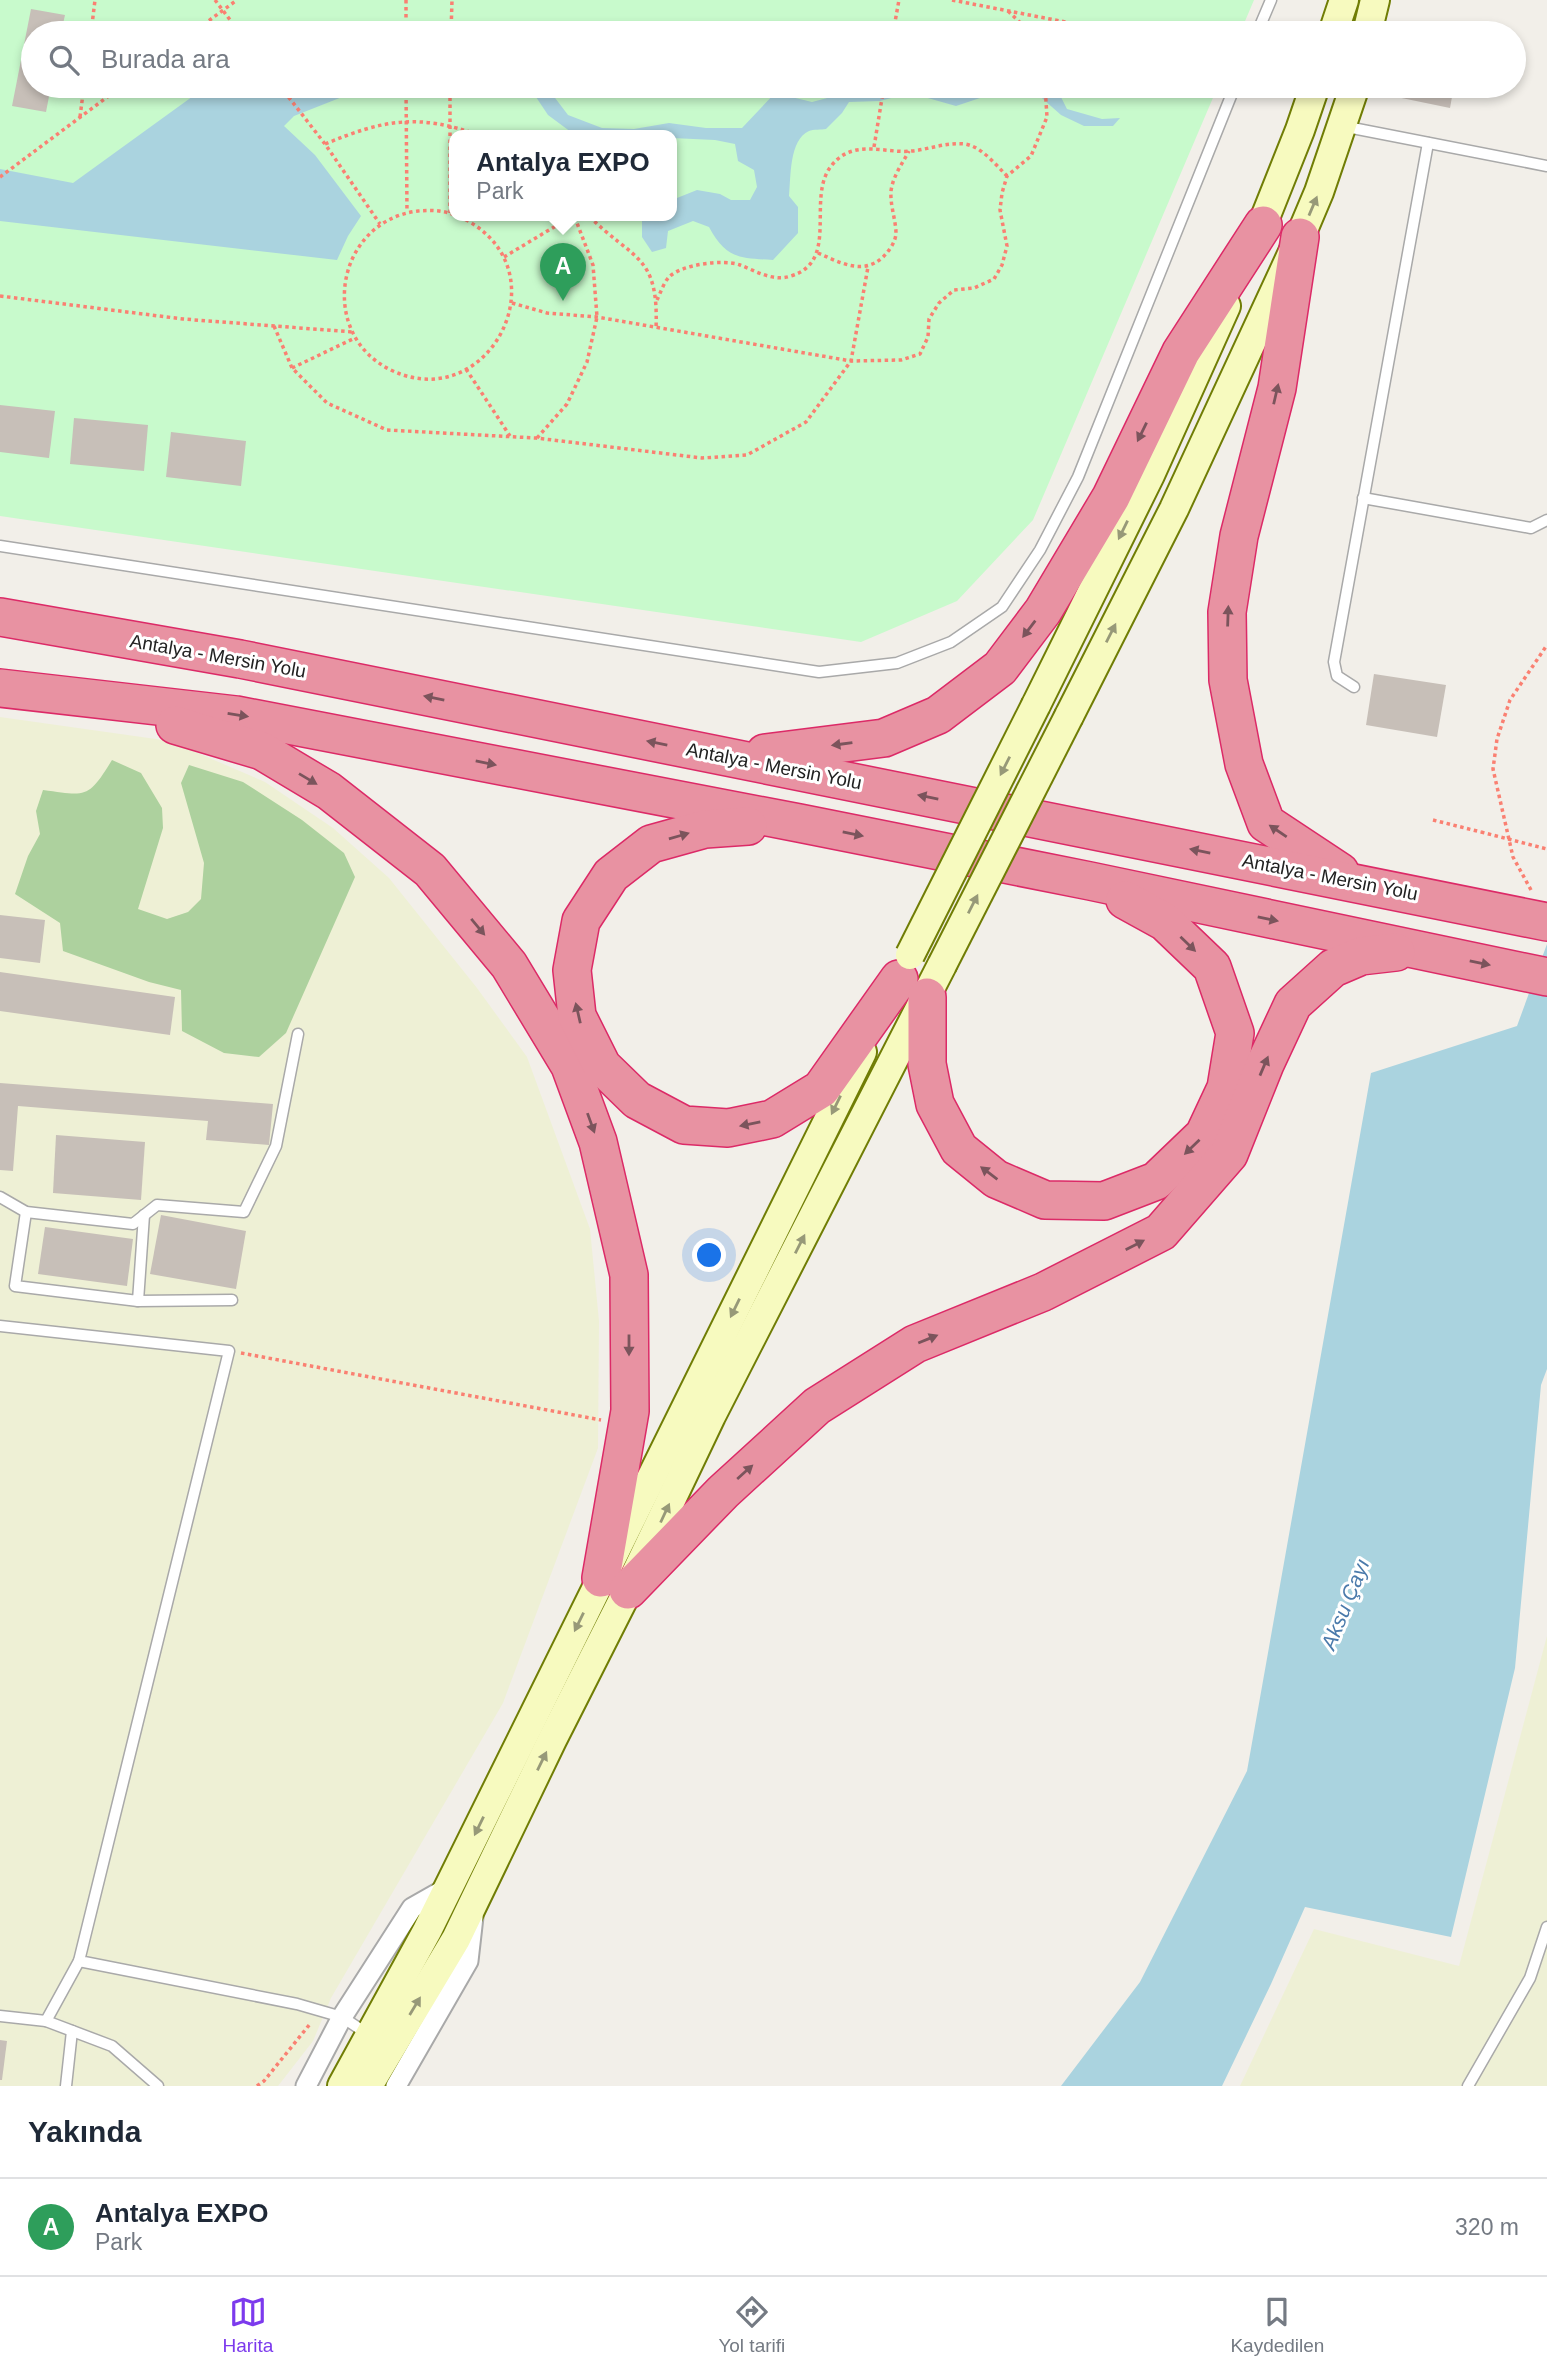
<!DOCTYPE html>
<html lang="tr">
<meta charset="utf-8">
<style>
body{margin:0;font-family:Helvetica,sans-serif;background:#f6f6f7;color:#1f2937}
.you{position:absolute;left:710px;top:1256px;width:24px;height:24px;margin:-18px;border:5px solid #fff;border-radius:50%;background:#1a73e8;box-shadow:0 0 0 10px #1a73e833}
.badge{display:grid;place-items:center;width:46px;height:46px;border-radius:50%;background:#7c3aed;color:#fff;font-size:23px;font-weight:700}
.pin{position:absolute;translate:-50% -58px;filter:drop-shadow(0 2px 4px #0008)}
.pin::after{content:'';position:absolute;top:37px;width:24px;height:21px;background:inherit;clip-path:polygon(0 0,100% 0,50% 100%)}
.popup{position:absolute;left:449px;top:130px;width:228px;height:91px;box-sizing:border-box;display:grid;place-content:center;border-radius:14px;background:#fff;filter:drop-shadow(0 2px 5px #0005);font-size:23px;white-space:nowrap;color:#747a83}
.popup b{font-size:26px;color:#1f2937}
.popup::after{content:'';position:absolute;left:50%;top:100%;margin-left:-14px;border:14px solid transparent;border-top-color:#fff}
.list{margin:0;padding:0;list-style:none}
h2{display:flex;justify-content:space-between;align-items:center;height:91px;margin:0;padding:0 28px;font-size:30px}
h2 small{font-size:23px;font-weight:400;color:#747a83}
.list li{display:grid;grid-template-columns:46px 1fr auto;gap:21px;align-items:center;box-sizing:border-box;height:98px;padding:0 28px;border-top:2px solid #e0e1e3}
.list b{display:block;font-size:26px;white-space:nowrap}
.list p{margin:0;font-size:23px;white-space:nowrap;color:#747a83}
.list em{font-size:23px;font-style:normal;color:#747a83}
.icon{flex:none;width:38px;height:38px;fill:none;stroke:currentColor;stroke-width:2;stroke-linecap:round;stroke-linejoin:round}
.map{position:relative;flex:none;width:1547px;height:2086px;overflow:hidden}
.search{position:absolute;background:#fff;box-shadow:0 4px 10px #0003;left:21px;right:21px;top:21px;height:77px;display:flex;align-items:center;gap:18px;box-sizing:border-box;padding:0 24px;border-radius:38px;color:#747a83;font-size:26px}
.sheet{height:189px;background:#fff}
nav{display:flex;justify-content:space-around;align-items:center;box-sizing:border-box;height:98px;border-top:2px solid #e0e1e3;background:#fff;font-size:19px;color:#747a83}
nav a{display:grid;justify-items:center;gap:4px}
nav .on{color:#7c3aed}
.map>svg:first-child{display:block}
.farmland{fill:#eef0d5}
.forest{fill:#add19e}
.park{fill:#c8facc;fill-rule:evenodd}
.water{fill:#aad3df}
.building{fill:#c7bfb8}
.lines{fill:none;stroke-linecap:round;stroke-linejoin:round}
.lane-casing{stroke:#a9a9a9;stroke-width:13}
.street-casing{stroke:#a9a9a9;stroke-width:23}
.secondary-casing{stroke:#707d05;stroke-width:32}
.highway-casing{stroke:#dc2a67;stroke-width:40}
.path{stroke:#fa8072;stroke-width:3.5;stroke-dasharray:3.5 3.5;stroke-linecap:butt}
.lane{stroke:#fff;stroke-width:10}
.street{stroke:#fff;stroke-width:19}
.secondary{stroke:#f7fabf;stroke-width:28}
.highway{stroke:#e892a2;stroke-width:37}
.secondary-bridge-casing{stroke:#707d05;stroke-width:32;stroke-linecap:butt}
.path-bridge{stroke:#fa8072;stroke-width:3.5;stroke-dasharray:3.5 3.5;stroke-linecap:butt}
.secondary-bridge{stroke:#f7fabf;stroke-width:28}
.oneway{fill:#979978}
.oneway2{fill:#7b545c}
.labels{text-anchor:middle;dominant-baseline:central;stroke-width:6;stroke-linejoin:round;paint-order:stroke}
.street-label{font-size:19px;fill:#222;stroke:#fff}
.water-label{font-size:21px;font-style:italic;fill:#4a7aab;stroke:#fff}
</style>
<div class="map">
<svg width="1547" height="2086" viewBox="0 0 1547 2086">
<rect width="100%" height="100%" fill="#f2efe9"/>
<!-- farmland -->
<g class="farmland">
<path d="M0,717L170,741L265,782L333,828L389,878L477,988L527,1057L590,1229L599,1321L598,1448L503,1703L331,1998L313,2041L278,2086H0Z"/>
<path d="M1547,1636V2086H1240L1314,1929L1459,1966Z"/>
</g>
<!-- forest -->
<path class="forest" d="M112,760L141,773L162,808L163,828L138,909L167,919L188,912L201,899L204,863L181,783L189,765L243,782L302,820L344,853L355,877L286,1033L259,1057L224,1053L182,1031L181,990L149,982L63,951L60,923L15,894L28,856L40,834L36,811L43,790C87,796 88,799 112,760Z"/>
<!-- park -->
<path class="park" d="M0,0H1254L1240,33H33V86H1218L1033,520L957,601L861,642L0,516ZM454,135H672V215H454Z"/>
<!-- water -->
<g class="water">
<path d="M207,86H260L266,93L284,86H370L294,116L284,126L315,155L361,216L348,236L337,260L0,221V169L73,183Z"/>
<path d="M518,86H546L568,115L602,128L634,129L669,123L706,128H742L775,93L812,102L873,86H936L959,93L969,86L1043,88L1060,95L1067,109L1102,119L1120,118L1113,126H1084L1061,115L1034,91L1010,88L956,106L910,93L880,101L849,102L842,113L826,129C821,130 813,129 809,131C789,140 791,177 789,196L798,207V233L773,260C740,258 726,259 709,227L693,221L668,231L666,248L652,252L642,237V215H672V200L697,190L720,194L731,200H750L757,187L754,170L738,161L735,144L715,140L672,138V135H575L548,115L532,91Z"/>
<path d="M1547,944V1369L1541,1385L1515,1668L1451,1937L1305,1907L1271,1984L1222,2086H1061L1140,1982L1247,1771L1371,1073L1517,1026Z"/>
</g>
<!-- building -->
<g class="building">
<path d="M31,9L65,15L61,33H33V86H51L46,112L12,106Z"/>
<path d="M1388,86H1454L1450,108L1387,95Z"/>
<path d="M0,405L55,411L49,458L0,452Z"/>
<path d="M74,418L148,425L144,471L70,464Z"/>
<path d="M171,432L246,441L241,486L166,477Z"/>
<path d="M1374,674L1446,685L1437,737L1366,725Z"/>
<path d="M0,915L45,920L40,963L0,958Z"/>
<path d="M0,972L175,997L170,1035L0,1011Z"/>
<path d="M0,1083L273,1104L269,1145L206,1140L208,1121L18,1106L13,1171L0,1170Z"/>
<path d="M56,1135L145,1142L141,1200L53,1193Z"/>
<path d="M161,1215L246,1231L236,1289L150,1274Z"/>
<path d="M45,1227L133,1239L127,1286L38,1274Z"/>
<path d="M0,2040L7,2041L2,2080H0Z"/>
</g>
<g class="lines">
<defs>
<g id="lane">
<path d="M1257,33L1271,0"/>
<path d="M1342,126L1547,166"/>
<path d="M1363,498L1531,528L1547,520"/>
<path d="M0,546L819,672L897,663L951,642L1002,607L1040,550L1078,477L1235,86"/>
<path d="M1354,687L1337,676L1334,662L1428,143"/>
<path d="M0,1197L26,1212L133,1224L157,1205L244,1212L276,1146L298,1034"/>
<path d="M26,1212L15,1286L138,1301L144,1215"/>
<path d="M138,1301L232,1300"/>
<path d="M0,1326L229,1351L79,1961L297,2004L342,2017L369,2035"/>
<path d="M0,2016L46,2021L79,1961"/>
<path d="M46,2021L112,2046L158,2086"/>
<path d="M66,2086L72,2031"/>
<path d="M1468,2086L1530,1978L1547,1927"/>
</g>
<g id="street">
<path d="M306,2086L342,2017L412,1908L449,1887"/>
<path d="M396,2086L468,1961L473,1917"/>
</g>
<g id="secondary">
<path d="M1333,33L1344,0"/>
<path d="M1367,33L1375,0"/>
<path d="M1255,243L1300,130L1315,86"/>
<path d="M1036,705L1150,475L1226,306"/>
<path d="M1069,716L1174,509L1300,237L1319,192L1355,86"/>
<path d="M342,2086L427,1931L862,1052"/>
<path d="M368,2086L456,1939L552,1740L628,1590L711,1416L942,965"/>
</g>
<g id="highway">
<path d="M1300,237L1277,388L1239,536L1227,612L1228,680L1244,764L1266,823L1340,872"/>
<path d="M0,617L240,659L1547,922"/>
<path d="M0,688L236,715L799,823L1090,881L1547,977"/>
<path d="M175,725L262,751L329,791L430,870L509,965L570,1066L598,1142L629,1275L630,1411L601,1578"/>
<path d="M765,753L884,738L938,715L1000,668L1043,611L1111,497L1181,352L1263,225"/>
<path d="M748,826L705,829L651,844L611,875L581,921L572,970L577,1016L602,1066L637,1100L684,1125L728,1128L772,1119L821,1089L899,979"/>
<path d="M927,997V1064L935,1104L959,1149L996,1179L1045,1200L1104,1201L1156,1181L1204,1135L1226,1088L1235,1033L1212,967L1165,922L1125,900"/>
<path d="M628,1590L723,1492L817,1406L915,1344L1043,1292L1161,1232L1229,1154L1265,1064L1293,1004L1333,968L1361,956L1396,952"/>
</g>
</defs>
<!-- lane casing -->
<use href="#lane" class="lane-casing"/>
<!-- street casing -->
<use href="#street" class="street-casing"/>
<!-- secondary casing -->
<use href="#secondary" class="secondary-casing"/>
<!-- highway casing -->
<use href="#highway" class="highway-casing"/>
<!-- path -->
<g class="path">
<path d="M215,0L240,33"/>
<path d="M406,0V33"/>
<path d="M952,0L1122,33"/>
<path d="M1008,11L1031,33"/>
<path d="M91,33L95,0"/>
<path d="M192,33L237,0"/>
<path d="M451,33L452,0"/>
<path d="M893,33L899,0"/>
<path d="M280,86L325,144L380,224"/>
<path d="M406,86L407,212"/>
<path d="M80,117L84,86"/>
<path d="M325,144C383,120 417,113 479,135"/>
<path d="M874,147L884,86"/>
<path d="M0,177L122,86"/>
<path d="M450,213V86"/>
<path d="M454,215C443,210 430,210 418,211C335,221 316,336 393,371C492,416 568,263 456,215"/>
<path d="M583,215H588C633,261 659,253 656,329"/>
<path d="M818,253C839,262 863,276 883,257C889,251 895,243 896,234C896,220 890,206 891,191C893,176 902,164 909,151"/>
<path d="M504,257L574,215"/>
<path d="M0,296L183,319L353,332"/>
<path d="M657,300C660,294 664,282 669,277C682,264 724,259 740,265C756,271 773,282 791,276C841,261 805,197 832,165C854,138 885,154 912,151C930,149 947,142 965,144C982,147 995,164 1007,176"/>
<path d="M512,303L547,313L597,317L851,361L901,360L920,354L928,337L929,319L939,303L954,290L974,288L994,279L1002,265L1007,246L1000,210L1002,193L1007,176L1031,156L1047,117L1045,86"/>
<path d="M274,326L292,368L327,403L387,430L536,438L702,458L747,455L806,422L851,361L868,267"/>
<path d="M292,368L355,338"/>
<path d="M466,369L510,436"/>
<path d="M537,438L567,404L587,362L597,317L593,265L574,215"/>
<path d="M1433,820L1481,832"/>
<path d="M1531,890L1513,857L1493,769L1497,739L1510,700L1547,645"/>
<path d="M241,1353L601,1420"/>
<path d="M257,2086L264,2081L310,2024"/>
</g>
<!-- lane -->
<use href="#lane" class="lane"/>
<!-- street -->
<use href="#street" class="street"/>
<!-- secondary -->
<use href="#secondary" class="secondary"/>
<!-- highway -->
<use href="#highway" class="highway"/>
<defs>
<g id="secondary-bridge">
<path d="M910,955L1036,705"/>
<path d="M942,965L1069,716"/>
</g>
</defs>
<!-- secondary-bridge casing -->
<use href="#secondary-bridge" class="secondary-bridge-casing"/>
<!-- path-bridge -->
<path class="path-bridge" d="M1481,832L1547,849"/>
<!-- secondary-bridge -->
<use href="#secondary-bridge" class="secondary-bridge"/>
</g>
<!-- one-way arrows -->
<defs><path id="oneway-solid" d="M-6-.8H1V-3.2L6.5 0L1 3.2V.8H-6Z" transform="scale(1.75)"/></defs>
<g class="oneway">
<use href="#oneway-solid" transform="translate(1313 206) rotate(-67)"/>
<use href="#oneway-solid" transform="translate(1123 530) rotate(116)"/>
<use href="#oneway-solid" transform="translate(1111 633) rotate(-63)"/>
<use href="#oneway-solid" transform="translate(1005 766) rotate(117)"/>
<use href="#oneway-solid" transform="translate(973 904) rotate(-63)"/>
<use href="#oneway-solid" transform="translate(836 1105) rotate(116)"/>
<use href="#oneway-solid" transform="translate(800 1244) rotate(-63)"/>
<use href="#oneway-solid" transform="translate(735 1308) rotate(116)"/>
<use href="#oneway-solid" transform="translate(665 1513) rotate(-65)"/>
<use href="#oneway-solid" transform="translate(579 1622) rotate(116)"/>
<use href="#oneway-solid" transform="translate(542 1761) rotate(-64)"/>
<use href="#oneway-solid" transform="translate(479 1826) rotate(116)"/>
<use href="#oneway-solid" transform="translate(415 2006) rotate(-59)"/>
</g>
<g class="oneway2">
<use href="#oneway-solid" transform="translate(1276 394) rotate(-77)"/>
<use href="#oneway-solid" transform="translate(1142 432) rotate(116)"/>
<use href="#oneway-solid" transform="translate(1228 616) rotate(-88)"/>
<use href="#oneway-solid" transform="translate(1029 629) rotate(127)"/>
<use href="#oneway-solid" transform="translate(434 698) rotate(-169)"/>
<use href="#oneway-solid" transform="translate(238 715) rotate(9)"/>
<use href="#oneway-solid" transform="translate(657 743) rotate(-169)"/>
<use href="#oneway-solid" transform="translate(842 744) rotate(172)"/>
<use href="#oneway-solid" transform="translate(486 763) rotate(11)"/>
<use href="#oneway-solid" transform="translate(308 779) rotate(31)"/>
<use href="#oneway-solid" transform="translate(928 797) rotate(-169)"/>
<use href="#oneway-solid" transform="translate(1278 831) rotate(-146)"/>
<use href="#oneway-solid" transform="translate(853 834) rotate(11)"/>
<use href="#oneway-solid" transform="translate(679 836) rotate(-16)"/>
<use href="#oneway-solid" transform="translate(1200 851) rotate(-169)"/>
<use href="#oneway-solid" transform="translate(1268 919) rotate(12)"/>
<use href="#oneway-solid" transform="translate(478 927) rotate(50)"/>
<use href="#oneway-solid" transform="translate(1188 944) rotate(44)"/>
<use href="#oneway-solid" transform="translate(1480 963) rotate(12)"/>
<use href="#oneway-solid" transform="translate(578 1013) rotate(-103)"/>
<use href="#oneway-solid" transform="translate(1264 1066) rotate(-67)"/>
<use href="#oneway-solid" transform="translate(591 1123) rotate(70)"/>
<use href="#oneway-solid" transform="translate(750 1124) rotate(169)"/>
<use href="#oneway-solid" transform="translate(1192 1147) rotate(136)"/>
<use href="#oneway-solid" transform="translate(989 1173) rotate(-143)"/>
<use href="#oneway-solid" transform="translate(1135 1245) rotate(-27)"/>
<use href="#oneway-solid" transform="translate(928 1339) rotate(-22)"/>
<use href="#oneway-solid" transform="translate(629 1345) rotate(90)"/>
<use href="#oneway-solid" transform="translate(745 1472) rotate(-42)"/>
</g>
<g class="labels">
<!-- street labels -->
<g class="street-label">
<text transform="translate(218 656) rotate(10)">Antalya - Mersin Yolu</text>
<text transform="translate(774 766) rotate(11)">Antalya - Mersin Yolu</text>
<text transform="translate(1330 877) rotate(11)">Antalya - Mersin Yolu</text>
</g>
<!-- water labels -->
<g class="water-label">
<text transform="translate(1345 1604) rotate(-68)">Aksu Çayı</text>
</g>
</g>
</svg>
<div class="you"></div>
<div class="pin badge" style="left:563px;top:301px;background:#2e9e5b">A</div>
<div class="popup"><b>Antalya EXPO</b>Park</div>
<div class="search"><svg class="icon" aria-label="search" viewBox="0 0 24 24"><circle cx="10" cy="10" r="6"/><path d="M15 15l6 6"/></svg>Burada ara</div>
</div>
<section class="sheet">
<h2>Yakında<small></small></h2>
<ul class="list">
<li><span class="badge" style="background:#2e9e5b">A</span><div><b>Antalya EXPO</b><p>Park</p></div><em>320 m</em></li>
</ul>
</section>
<nav>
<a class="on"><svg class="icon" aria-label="map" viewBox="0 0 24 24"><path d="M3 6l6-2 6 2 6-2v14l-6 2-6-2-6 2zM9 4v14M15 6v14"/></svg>Harita</a>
<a><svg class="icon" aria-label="directions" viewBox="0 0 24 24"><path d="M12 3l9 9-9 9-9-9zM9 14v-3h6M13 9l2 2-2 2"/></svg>Yol tarifi</a>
<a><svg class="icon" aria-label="saved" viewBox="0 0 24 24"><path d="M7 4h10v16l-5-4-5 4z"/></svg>Kaydedilen</a>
</nav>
